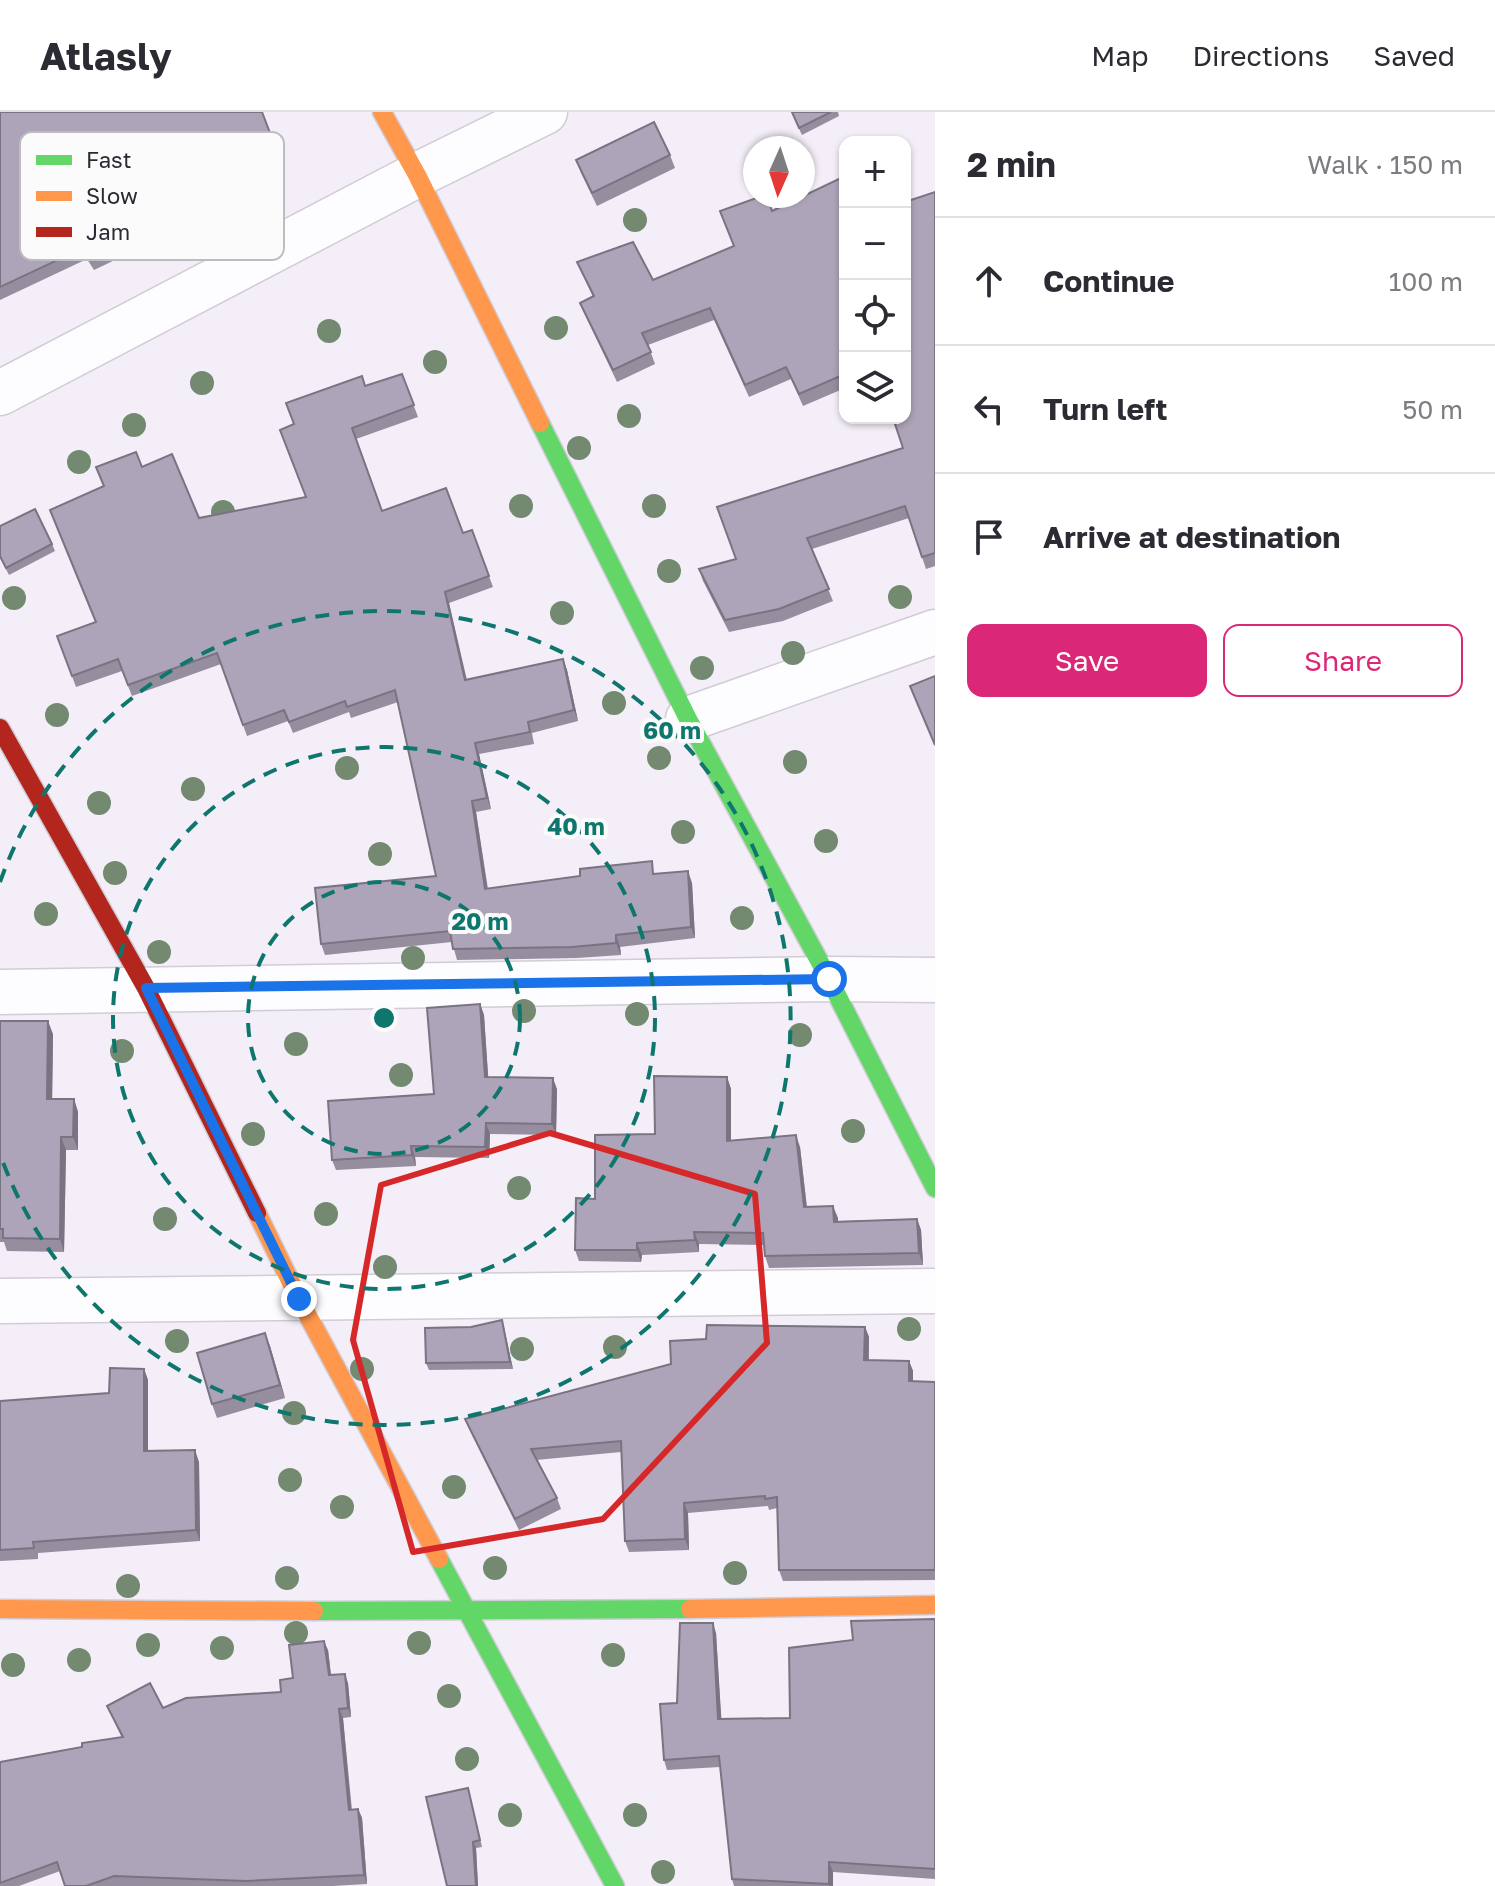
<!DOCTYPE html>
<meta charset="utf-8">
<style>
body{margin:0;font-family:"Golos Text",sans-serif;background:#f7f7f7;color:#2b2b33}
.controls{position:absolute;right:24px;top:24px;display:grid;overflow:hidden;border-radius:16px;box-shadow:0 2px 6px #0004}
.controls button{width:72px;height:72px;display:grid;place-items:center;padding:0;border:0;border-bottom:2px solid #e1e1e2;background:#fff;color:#2b2b33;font:40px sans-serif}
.compass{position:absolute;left:743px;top:24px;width:72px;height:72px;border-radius:50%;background:#fff;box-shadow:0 2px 6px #0004;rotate:183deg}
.stop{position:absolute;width:24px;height:24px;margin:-18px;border:6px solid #1a73e8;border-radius:50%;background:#fff}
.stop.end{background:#1a73e8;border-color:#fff;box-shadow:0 2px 8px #0008}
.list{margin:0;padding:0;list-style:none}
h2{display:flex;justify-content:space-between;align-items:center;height:104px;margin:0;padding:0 32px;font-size:34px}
h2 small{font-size:26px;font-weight:400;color:#7c7c81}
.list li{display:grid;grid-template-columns:52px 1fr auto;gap:24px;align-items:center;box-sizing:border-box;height:128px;padding:0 32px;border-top:2px solid #e1e1e2}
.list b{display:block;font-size:30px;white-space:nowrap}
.list em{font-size:26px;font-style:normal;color:#7c7c81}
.actions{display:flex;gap:16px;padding:24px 32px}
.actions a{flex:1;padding:18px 0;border:2px solid #db2777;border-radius:16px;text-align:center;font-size:28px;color:#db2777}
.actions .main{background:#db2777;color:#fff}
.icon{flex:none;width:44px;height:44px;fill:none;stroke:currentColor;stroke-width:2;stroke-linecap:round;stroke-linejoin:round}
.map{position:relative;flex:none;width:935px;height:1774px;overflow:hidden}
header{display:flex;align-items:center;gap:48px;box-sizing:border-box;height:112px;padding:0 40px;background:#fff;border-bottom:2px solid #e1e1e2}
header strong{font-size:38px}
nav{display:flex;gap:44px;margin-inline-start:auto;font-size:28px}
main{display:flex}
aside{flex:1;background:#fff}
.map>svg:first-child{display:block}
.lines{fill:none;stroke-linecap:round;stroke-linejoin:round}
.street-casing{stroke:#d1ccd6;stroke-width:47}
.fast-casing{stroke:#d1ccd6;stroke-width:21}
.slow-casing{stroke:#d1ccd6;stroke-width:21}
.jam-casing{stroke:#d1ccd6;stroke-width:21}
.street{stroke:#fdfcfe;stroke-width:44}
.fast{stroke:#63d668;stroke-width:18}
.slow{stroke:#ff974d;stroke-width:18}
.jam{stroke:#b3261e;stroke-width:18}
.tree{fill:#738970}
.wall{fill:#968d9f}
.shaded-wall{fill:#7a7382}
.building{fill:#aea4b9;stroke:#7a7382;stroke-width:2}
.route{stroke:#1a73e8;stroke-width:10}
.marked{fill:none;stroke:#d62828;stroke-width:6;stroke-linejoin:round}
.ring{fill:none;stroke:#0f766e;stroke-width:4;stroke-dasharray:14 10}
.key{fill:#fbfbfb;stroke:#bdbcbf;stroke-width:2}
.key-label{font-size:22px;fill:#2c2833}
.centre{fill:#0f766e;stroke:#fbfbfb;stroke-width:4}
.ring-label{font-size:24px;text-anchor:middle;font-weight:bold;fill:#0f766e;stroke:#fbfbfb;stroke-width:8;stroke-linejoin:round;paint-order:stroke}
</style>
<header>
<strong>Atlasly</strong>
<nav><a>Map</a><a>Directions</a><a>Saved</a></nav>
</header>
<main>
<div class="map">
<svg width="935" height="1774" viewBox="0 0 935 1774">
<rect width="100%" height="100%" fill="#f3eef8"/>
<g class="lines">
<defs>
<g id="street">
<path d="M0,281L417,63L545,0"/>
<path d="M688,607L935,520"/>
<path d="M0,880L829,867L935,868"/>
<path d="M0,1189L935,1179"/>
</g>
<g id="fast">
<path d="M540,311L688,607L829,867L935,1076"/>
<path d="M439,1447L615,1774"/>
<path d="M314,1499L690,1497"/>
</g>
<g id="slow">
<path d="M382,0L417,63L540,311"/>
<path d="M257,1101L299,1187L439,1447"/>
<path d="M0,1497L314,1499"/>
<path d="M690,1497L935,1493"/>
</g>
<path id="jam" d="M0,616L146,876L257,1101"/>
</defs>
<!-- street casing -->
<use href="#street" class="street-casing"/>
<!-- fast casing -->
<use href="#fast" class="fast-casing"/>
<!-- slow casing -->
<use href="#slow" class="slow-casing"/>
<!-- jam casing -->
<use href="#jam" class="jam-casing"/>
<!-- street -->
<use href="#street" class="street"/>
<!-- fast -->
<use href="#fast" class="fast"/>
<!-- slow -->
<use href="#slow" class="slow"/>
<!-- jam -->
<use href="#jam" class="jam"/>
</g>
<!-- trees -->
<g class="tree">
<circle cx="635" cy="108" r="12"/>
<circle cx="556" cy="216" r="12"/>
<circle cx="329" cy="219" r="12"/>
<circle cx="435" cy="250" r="12"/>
<circle cx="202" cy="271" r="12"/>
<circle cx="629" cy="304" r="12"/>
<circle cx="134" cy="313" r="12"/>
<circle cx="579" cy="336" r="12"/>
<circle cx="79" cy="350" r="12"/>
<circle cx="521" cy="394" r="12"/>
<circle cx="654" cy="394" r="12"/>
<circle cx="223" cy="400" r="12"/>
<circle cx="669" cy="459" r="12"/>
<circle cx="900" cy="485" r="12"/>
<circle cx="14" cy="486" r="12"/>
<circle cx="562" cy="501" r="12"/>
<circle cx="793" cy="541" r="12"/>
<circle cx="702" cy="556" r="12"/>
<circle cx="614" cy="591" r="12"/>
<circle cx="57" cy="603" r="12"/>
<circle cx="659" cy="646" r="12"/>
<circle cx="795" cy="650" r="12"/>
<circle cx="347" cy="656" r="12"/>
<circle cx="193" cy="677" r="12"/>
<circle cx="99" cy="691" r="12"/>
<circle cx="683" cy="720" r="12"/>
<circle cx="826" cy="729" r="12"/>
<circle cx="380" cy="742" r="12"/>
<circle cx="115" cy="761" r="12"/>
<circle cx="46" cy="802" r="12"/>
<circle cx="742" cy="806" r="12"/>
<circle cx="159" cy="840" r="12"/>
<circle cx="413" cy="846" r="12"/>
<circle cx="524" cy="899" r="12"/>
<circle cx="637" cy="902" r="12"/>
<circle cx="800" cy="923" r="12"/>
<circle cx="296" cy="932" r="12"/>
<circle cx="122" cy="939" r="12"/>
<circle cx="401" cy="963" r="12"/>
<circle cx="853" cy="1019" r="12"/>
<circle cx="253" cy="1022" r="12"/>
<circle cx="519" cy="1076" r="12"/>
<circle cx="326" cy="1102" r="12"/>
<circle cx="165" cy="1107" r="12"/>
<circle cx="385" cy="1155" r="12"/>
<circle cx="909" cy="1217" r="12"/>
<circle cx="177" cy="1229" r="12"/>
<circle cx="615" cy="1235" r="12"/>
<circle cx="522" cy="1237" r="12"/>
<circle cx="362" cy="1257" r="12"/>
<circle cx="294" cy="1301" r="12"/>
<circle cx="290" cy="1368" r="12"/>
<circle cx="454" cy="1375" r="12"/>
<circle cx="342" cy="1395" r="12"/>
<circle cx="495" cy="1456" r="12"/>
<circle cx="735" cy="1461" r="12"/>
<circle cx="287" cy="1466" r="12"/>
<circle cx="128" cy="1474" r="12"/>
<circle cx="296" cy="1521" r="12"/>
<circle cx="419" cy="1531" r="12"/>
<circle cx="148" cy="1533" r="12"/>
<circle cx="222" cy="1536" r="12"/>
<circle cx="613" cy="1543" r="12"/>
<circle cx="79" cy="1548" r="12"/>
<circle cx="13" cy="1553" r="12"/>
<circle cx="449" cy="1584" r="12"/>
<circle cx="467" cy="1647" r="12"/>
<circle cx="510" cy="1703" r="12"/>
<circle cx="635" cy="1703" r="12"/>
<circle cx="663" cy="1760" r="12"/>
</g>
<!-- wall -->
<g class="wall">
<path d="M0,0H262L282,53L237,72L243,87L94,158L87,147L0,188Z"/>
<path d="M791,0H838L839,4L802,23Z"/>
<path d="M670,43L675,56L597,94L581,61L576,48Z"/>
<path d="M845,64V276L803,294L791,267L749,285L714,208L648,233L655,252L617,270L585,203L580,191L593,185L577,150L653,168L734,134L772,99Z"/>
<path d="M935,80V454L926,457L909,406L812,437L833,489L783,509L729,520L703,469L699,457L736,447L903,336Z"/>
<path d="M402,262L418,305L356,327L382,399L463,421L472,418L493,475L449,491L467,568L563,547L567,558L578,609L532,621L534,632L479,642L491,697L476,700L488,777L656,762L692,771L695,826L620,835L621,843L577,846L457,848L452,830L325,843L321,832L436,764L398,590L351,606L349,600L293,621L288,609L247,624L221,552L132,584L122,559L76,575L57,524L95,510L142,355L199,406L306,385L294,312L365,274Z"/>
<path d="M0,414L52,432L55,439L9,463L0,446Z"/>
<path d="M480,892L484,903L488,965L557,977L556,1023L490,1022L489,1046L415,1045L416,1054L336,1058L332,1048L434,982Z"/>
<path d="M0,909L53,922L52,987H74L78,1000V1038H66L64,1140L7,1139L4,1130H0Z"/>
<path d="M727,965L731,977V1029L800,1035L807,1095L838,1106V1109L917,1107L921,1118L923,1153L769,1156L765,1144L764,1133L699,1132V1140L642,1143L641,1150L579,1149L575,1138L595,1087L655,1022Z"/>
<path d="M502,1208L513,1257L429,1258L426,1251Z"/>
<path d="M865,1215L869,1225V1248L909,1249L913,1259V1269L935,1270V1468L783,1469L779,1458L777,1396L769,1398L768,1394L688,1401L689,1438L629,1440L625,1429L621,1340L536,1348L557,1386L561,1397L519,1418L469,1317L465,1307L671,1252L706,1227Z"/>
<path d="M270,1234L285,1286L217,1306L212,1292Z"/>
<path d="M144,1257L148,1268V1339L199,1350L200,1429L38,1441V1447L0,1449V1289L109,1281Z"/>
<path d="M935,1507V1767L833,1760V1774H734L732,1767L720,1655L667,1658L664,1648L677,1591L716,1521L721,1607L790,1606L853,1528Z"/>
<path d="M328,1538L331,1563L348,1571L351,1605L343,1606L352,1698L358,1697L362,1706L367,1772L333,1774H65L60,1759L19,1774H0V1650L82,1635L122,1626L107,1594L163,1596L281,1580L293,1566Z"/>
<path d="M470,1683L482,1735L476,1736L478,1774H447Z"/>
</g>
<!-- shaded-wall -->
<g class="shaded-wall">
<path d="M445,480L449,491L469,580L465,568Z"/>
<path d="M563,547L567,558L578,609L574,598Z"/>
<path d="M475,631L479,642L491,697L487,686Z"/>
<path d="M472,689L476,700L489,788L485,777Z"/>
<path d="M688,759L692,771L695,826L691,815Z"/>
<path d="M616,823L620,835L621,843L616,831Z"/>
<path d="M480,892L484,903L489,976L485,965Z"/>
<path d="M48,909L53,922L52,999L47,987Z"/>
<path d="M727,965L731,977V1041L727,1029Z"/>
<path d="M553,966L557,977L556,1023L552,1012Z"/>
<path d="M74,987L78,1000V1038L73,1025Z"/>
<path d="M486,1011L490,1022L489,1046L485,1035Z"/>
<path d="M796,1023L800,1035L808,1107L804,1095Z"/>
<path d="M61,1025L66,1038L64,1140L60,1127Z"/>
<path d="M411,1034L415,1045L416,1054L412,1043Z"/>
<path d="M833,1094L838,1106V1121L834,1110Z"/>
<path d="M917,1107L921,1118L923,1153L919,1141Z"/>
<path d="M694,1120L699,1132V1140L695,1128Z"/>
<path d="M637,1131L642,1143L641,1150L637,1138Z"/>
<path d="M502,1208L504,1215L513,1257L510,1250Z"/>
<path d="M865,1215L869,1225L868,1259L864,1248Z"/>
<path d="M265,1221L270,1234L285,1286L280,1273Z"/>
<path d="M909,1249L913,1259V1279L909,1269Z"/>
<path d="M144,1257L148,1268V1351L144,1339Z"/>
<path d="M195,1338L199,1350L200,1429L196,1418Z"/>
<path d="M684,1391L688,1401L689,1438L685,1427Z"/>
<path d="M713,1511L716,1521L722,1617L718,1607Z"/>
<path d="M324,1529L328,1538L332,1572L329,1563Z"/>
<path d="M345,1562L348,1571L351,1605L348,1596Z"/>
<path d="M339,1597L343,1606L352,1707L349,1698Z"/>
<path d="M358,1697L362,1706L367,1772L364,1763Z"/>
<path d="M473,1730L476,1736L478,1774H476Z"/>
<path d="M829,1750L833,1760V1774H829Z"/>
</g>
<!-- building -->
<g class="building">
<path d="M0,0H262L278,42L232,61L239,76L90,147L83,136L0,175Z"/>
<path d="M792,0H831L799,16Z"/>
<path d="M654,10L670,43L592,81L576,48Z"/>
<path d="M845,64V262L799,282L786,255L745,273L710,196L642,221L651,240L613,258L580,191L594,184L577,150L633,130L653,168L734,134L720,99L762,84H767L772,99Z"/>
<path d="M935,80V441L922,445L905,394L807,426L829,477L779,497L725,508L699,457L736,447L717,395L903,336L893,306H905V90Z"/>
<path d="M402,262L414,293L352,316L382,399L446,376L463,421L472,418L489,464L445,480L465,568L563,547L574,598L528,610L530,620L475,631L487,686L472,689L485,777L580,764V757L652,749L653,762L688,759L691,815L616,823V831L572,835L453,837L450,819L321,832L315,776L436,764L395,578L347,595L345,589L289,610L284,598L243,613L217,541L128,573L118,547L72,564L57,524L96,510L50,398L104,374L96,355L136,340L142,355L172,342L199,406L306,385L280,318L294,312L286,291L362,264L365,274Z"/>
<path d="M35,397L52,432L6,456L0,444V414Z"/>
<path d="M935,564V633L910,574Z"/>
<path d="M480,892L485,965L553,966L552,1012L486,1011L485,1035L411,1034L412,1043L332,1048L328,989L434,982L427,896Z"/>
<path d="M0,909H48L47,987H74L73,1025H61L60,1127L3,1126V1117H0Z"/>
<path d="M654,964L727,965V1029L796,1023L804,1095L833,1094L834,1110L917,1107L919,1141L765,1144L763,1121L694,1120L695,1128L637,1131V1138H575L576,1086L595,1087V1023L655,1022Z"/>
<path d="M502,1208L510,1250L426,1251L425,1216L471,1215Z"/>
<path d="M707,1213L865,1215L864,1248L909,1249V1269L935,1270V1458H779L777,1385L765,1387V1384L684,1391L685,1427L625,1429L621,1329L531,1337L557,1386L515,1407L465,1307L671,1252L670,1229L706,1227Z"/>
<path d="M265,1221L280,1273L212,1292L197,1241Z"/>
<path d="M110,1256L144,1257V1339L195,1338L196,1418L33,1430L34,1436L0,1438V1289L109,1281Z"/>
<path d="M935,1507V1757L829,1750V1772L732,1767L719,1644L664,1648L660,1592L677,1591L680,1511H713L718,1607L790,1606L789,1536L853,1528L851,1509Z"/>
<path d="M324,1529L329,1563L345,1562L348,1596L339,1597L349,1698L358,1697L364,1763L246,1769L114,1764L86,1774H65L57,1750L0,1771V1650L82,1635V1631L123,1625L107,1594L150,1571L163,1596L186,1586L281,1580L280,1568L293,1566L289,1533Z"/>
<path d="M468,1676L480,1728L473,1730L476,1774H447L426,1685Z"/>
</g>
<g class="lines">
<!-- route -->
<path class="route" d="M299,1187L146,876L829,867"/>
</g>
<!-- marked area -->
<path class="marked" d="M550,1021L755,1082L767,1231L603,1407L413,1440L353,1228L381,1073Z"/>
<!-- distance rings -->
<g class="ring">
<circle cx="384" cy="906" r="136"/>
<circle cx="384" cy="906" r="271"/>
<path d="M0 770A407 407 0 1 1 0 1042"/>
</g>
<!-- legend -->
<rect x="20" y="20" width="264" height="128" rx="12" class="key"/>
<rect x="36" y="43" width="36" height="10" fill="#63d668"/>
<rect x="36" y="79" width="36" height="10" fill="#ff974d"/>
<rect x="36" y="115" width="36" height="10" fill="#b3261e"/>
<g class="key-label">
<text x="86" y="56">Fast</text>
<text x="86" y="92">Slow</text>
<text x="86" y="128">Jam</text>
</g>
<circle cx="384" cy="906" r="12" class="centre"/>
<g class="ring-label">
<text x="672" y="627">60 m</text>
<text x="576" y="723">40 m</text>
<text x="480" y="818">20 m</text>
</g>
</svg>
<div class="controls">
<button>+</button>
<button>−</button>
<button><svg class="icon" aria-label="locate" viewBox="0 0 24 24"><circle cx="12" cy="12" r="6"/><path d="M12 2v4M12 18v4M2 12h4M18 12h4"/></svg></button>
<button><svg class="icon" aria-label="layers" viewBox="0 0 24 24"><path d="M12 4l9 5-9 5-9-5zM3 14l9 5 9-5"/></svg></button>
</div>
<svg class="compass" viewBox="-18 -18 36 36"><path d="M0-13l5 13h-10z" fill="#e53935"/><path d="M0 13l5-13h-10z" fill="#7c7c81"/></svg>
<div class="stop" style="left:829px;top:867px"></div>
<div class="stop end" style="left:299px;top:1187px"></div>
</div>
<aside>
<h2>2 min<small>Walk · 150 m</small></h2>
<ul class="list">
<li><svg class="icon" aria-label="ahead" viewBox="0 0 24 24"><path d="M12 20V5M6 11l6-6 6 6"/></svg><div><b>Continue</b></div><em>100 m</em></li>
<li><svg class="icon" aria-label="left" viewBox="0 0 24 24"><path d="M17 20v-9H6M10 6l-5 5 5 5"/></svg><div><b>Turn left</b></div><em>50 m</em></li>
<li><svg class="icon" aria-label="arrive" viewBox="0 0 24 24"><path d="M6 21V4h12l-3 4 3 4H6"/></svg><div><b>Arrive at destination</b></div></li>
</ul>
<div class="actions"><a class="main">Save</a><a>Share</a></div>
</aside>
</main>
